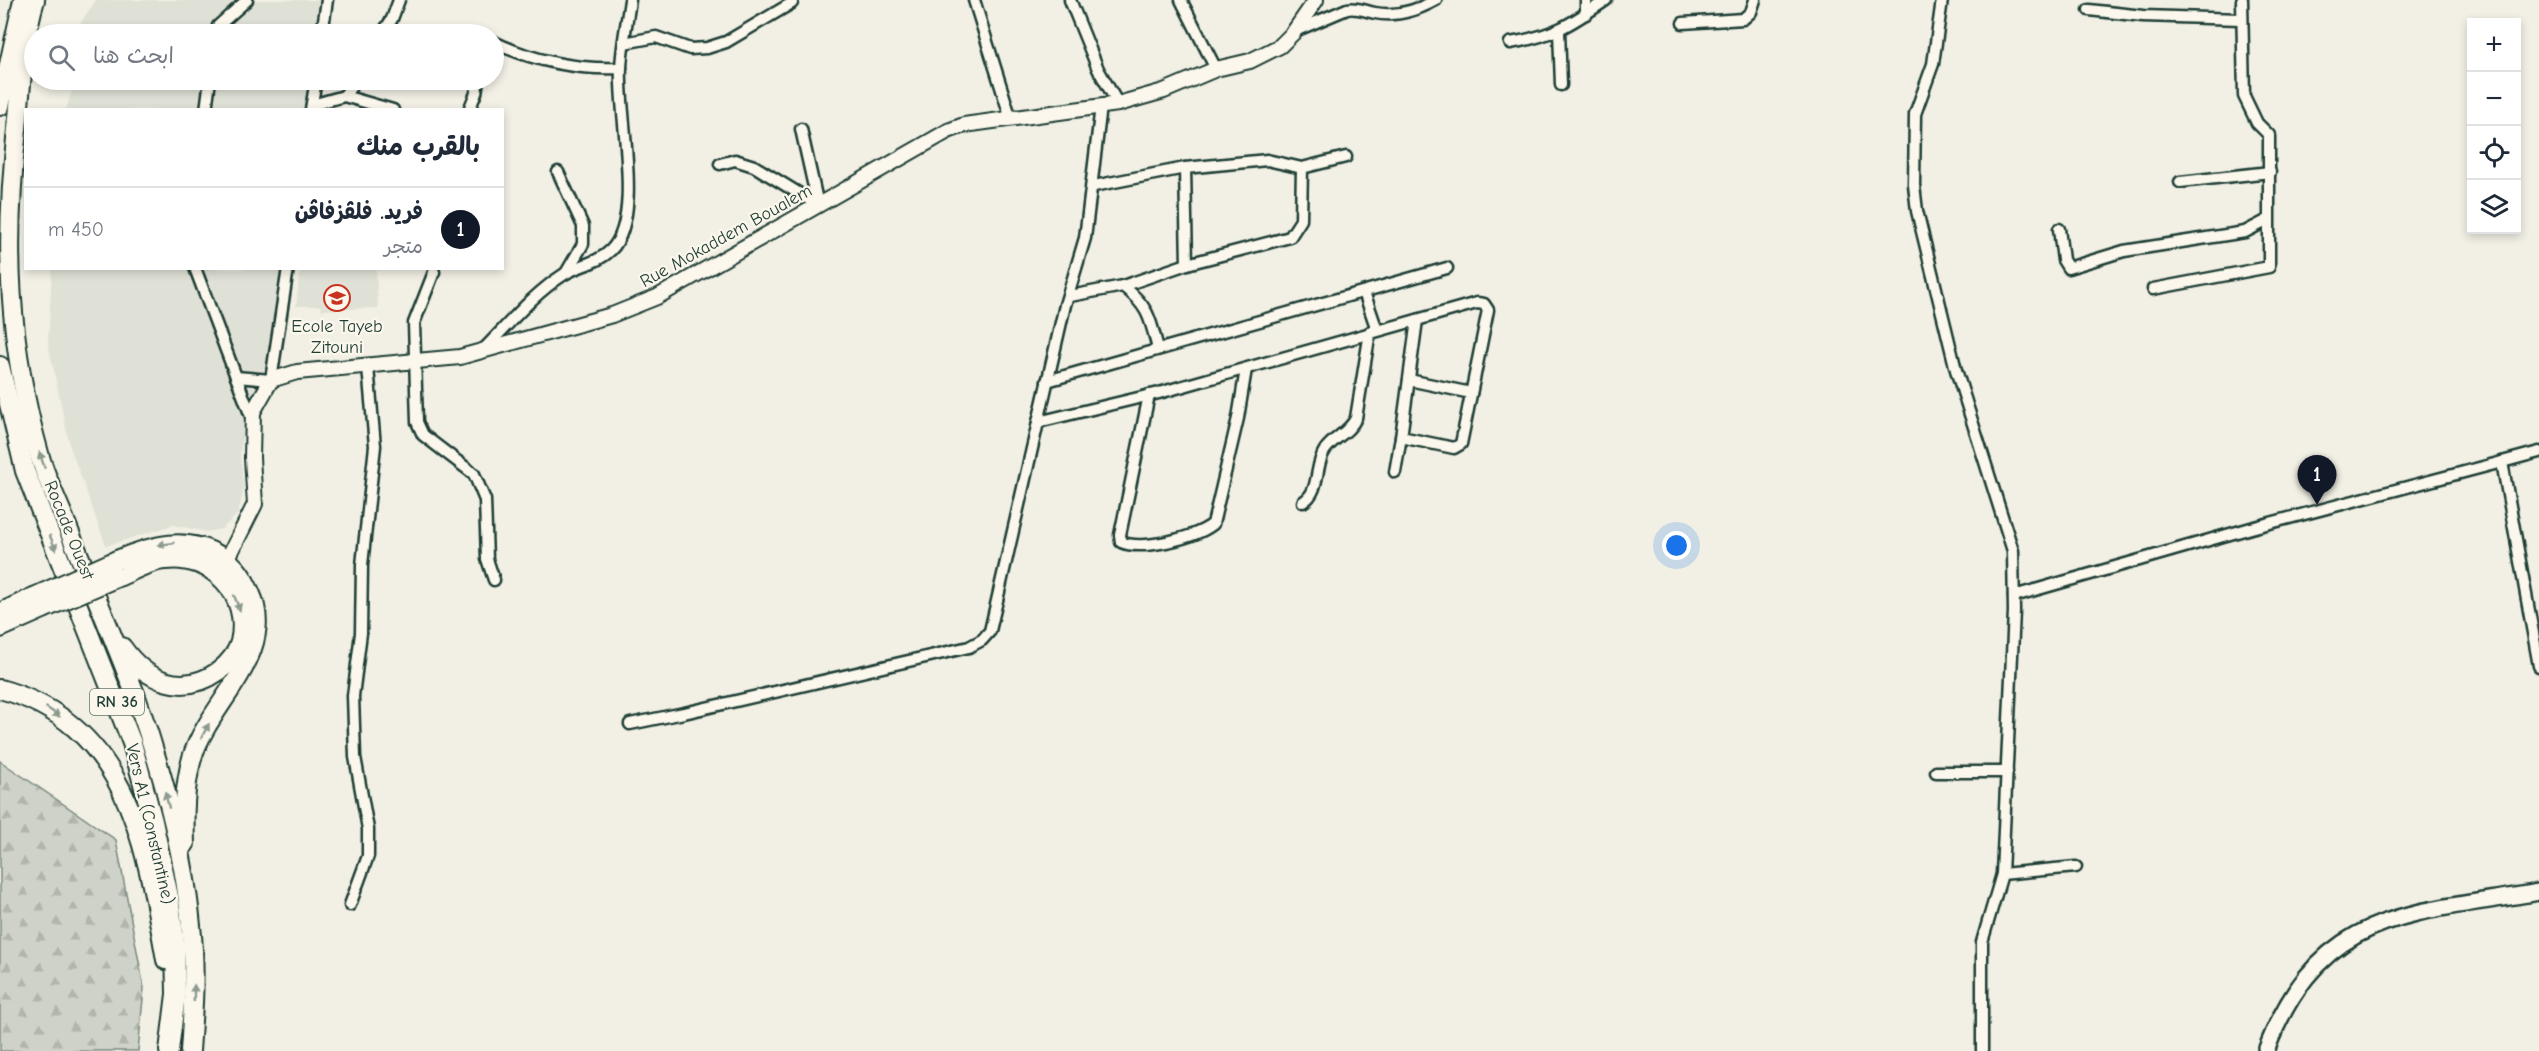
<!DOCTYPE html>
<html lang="ar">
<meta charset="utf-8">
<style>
body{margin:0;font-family:"Comic Neue","Playpen Sans Arabic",sans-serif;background:#f2f2f3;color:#1f2937;direction:rtl}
.controls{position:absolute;right:18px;top:18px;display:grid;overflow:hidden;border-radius:0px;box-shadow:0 3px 9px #0003}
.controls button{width:54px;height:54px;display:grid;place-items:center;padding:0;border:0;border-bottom:2px solid #e0e1e3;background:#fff;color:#1f2937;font:30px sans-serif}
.you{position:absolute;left:1677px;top:546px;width:21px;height:21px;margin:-15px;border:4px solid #fff;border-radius:50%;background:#1a73e8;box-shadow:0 0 0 9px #1a73e833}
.badge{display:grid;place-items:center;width:39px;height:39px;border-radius:50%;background:#111827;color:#fff;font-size:20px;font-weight:700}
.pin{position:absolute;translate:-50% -50px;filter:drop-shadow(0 2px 3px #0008)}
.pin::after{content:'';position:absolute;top:32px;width:21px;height:18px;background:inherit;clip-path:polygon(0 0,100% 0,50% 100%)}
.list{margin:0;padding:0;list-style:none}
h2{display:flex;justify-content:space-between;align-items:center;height:78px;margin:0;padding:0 24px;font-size:26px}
h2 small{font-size:20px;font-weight:400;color:#747a83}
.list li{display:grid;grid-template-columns:39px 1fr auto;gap:18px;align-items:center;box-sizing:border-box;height:84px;padding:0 24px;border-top:2px solid #e0e1e3}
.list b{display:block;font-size:22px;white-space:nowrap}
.list p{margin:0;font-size:20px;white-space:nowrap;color:#747a83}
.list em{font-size:20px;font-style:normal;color:#747a83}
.icon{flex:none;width:33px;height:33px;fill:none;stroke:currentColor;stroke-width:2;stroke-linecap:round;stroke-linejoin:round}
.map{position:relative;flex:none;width:2539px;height:1051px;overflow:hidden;direction:ltr}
.search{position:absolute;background:#fff;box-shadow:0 3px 9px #0003;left:24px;top:24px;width:480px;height:66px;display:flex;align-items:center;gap:15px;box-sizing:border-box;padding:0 21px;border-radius:33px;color:#747a83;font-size:22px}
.panel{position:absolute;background:#fff;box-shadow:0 3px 9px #0003;left:24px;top:108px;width:480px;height:162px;border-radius:0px;direction:rtl}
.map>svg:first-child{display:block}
.built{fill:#e0e1d6}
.forest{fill:url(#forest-firs);stroke:#77887e;stroke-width:1.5}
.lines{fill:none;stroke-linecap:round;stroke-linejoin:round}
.minor-casing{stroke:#1f3d34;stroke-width:15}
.tertiary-casing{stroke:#1f3d34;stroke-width:18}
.secondary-casing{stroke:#1f3d34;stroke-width:20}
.trunk-casing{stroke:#1f3d34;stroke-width:22}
.minor{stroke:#fbf7ec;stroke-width:10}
.tertiary{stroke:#fbf7ec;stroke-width:14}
.secondary{stroke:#fbf7ec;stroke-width:15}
.trunk{stroke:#fbf7ec;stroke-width:18}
.trunk-bridge-casing{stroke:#1f3d34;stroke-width:22;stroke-linecap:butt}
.trunk-bridge{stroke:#fbf7ec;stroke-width:18}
.oneway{fill:#8d9a90}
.labels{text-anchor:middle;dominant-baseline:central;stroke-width:4.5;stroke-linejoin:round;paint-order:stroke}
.shield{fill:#fbf7ec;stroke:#61756b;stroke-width:1.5}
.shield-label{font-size:16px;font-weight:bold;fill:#1f3d34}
.street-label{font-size:18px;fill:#1f3d34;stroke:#fbf7ec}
.poi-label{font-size:18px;fill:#1f3d34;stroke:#fbf7ec}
</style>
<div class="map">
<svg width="2539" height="1051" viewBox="0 0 2539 1051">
<defs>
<pattern id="forest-firs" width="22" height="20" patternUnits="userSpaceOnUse" patternTransform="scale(1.5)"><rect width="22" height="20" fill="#cfd2c8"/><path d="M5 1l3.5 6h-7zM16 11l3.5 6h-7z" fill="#b1b5ac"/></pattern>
</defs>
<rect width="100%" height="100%" fill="#f2f0e5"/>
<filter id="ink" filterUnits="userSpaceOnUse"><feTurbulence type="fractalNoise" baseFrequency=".0167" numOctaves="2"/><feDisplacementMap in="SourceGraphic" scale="12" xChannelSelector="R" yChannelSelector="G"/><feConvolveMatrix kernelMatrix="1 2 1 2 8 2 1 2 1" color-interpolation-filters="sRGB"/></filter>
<g filter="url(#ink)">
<!-- built -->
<g class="built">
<path d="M96,0H324L319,34H80L81,22Z"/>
<path d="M75,80H311L307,109L66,110Z"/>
<path d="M52,269H281L266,366L242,439L240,456L244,488L238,514L222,529L207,532L173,525L106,546L70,447L48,343Z"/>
<path d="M300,269H376L378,308L321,310V306H296Z"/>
</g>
<!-- forest -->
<path class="forest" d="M0,761L116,840L144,988L138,1051H0Z"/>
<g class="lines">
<defs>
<g id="minor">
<path d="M974,0L1011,119"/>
<path d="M1070,0L1098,69L1118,104"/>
<path d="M1181,0L1216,69"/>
<path d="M1942,0L1933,64L1915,114L1914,185L1917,211L1956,370L2013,551L2014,611L2002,874L1982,942V1051"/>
<path d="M2089,10L2143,16L2241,19"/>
<path d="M1586,14V0"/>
<path d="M1683,23L1743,19L1751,12L1755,0"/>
<path d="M1295,31L1347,9C1357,7 1365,11 1375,13C1396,17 1418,10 1436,0"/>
<path d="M1559,31L1561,85"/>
<path d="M217,34L218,26L247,0"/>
<path d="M322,34L327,0"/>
<path d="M382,34L392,19L399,0"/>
<path d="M494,42C532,61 578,70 621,68"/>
<path d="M624,43L656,37L690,49L707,48L726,42L792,3"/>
<path d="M1510,43C1553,36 1570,25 1606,0"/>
<path d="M344,96L356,80"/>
<path d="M312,105L344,96L393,110"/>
<path d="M311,109L316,80"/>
<path d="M206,110L210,80"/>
<path d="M469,110L476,93L478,80"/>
<path d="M801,129L818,205"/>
<path d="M720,164L735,160L754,166L818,205"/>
<path d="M1185,168L1187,264"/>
<path d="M558,172L583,226V244L566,273"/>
<path d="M2180,182L2270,172"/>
<path d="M1094,186L1185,168L1267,160L1302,168"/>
<path d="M2059,229L2063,260L2068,268L2124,251L2245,232L2268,220"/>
<path d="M195,268L252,419"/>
<path d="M434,272L414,323L417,422L423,435L474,474L485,500L487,559L494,580"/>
<path d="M1123,286C1149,307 1150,318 1158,349"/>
<path d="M2153,289L2269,267V135L2257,123L2244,96L2242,0"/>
<path d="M1364,292L1377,330"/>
<path d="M1070,296L1123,286L1187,264L1290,237L1301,220L1302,168L1346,157"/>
<path d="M483,350C509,324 532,295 563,275C578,265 597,264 611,250C644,217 618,114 621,68C622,45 627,22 630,0"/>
<path d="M236,377L271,380L288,268"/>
<path d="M1409,380L1471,393"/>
<path d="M1047,381L1447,268"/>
<path d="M1149,395L1120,535L1121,542C1142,551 1195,538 1213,524L1238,418L1246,369"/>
<path d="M1038,422L1159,393L1477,303L1484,304L1488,310L1461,444L1454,448L1401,437L1395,472"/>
<path d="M1401,437L1417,320"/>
<path d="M2502,462L2539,452"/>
<path d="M1303,502C1321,491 1314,466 1325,450C1334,437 1349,433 1356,418L1370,332"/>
<path d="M2014,596L2251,528L2502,462L2539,666"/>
<path d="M630,724L684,713L969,647L982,640L990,631L1065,305L1085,238L1101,106"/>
<path d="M1936,772H2007"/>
<path d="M2002,874L2076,867"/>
<path d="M350,905L368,856V829L355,757L353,696L361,633L362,565L375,446L368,367"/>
</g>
<path id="tertiary" d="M223,568L255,504L252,458L253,412L271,380L297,372L460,357L612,315L657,297L948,131L964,125L1118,104L1164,91L1216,69L1250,61L1280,46L1293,33L1316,0"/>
<path id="secondary" d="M2266,1051C2320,908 2409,915 2539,892"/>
<g id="trunk">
<path d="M35,0C23,38 21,88 17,129C4,245 8,344 40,457C46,478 56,498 64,518C87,577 113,635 135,694C161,765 184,851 191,926C196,968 193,1009 190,1051"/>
<path d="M0,106L23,0"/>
<path d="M0,366L25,471L132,743L153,821L169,897L175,943L176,994L169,1051"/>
<path d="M117,560C153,545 186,535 222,557C236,565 243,577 250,592C279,654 208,703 192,758C184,787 184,815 185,844"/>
<path d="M118,577C133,571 149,561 165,560C212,554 251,595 240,642C237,653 228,664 219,671C182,697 146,681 122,647"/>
<path d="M0,613L34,597"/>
<path d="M0,628L43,609"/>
<path d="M0,689C129,724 146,847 166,960"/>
</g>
</defs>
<!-- minor casing -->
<use href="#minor" class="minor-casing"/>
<!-- tertiary casing -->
<use href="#tertiary" class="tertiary-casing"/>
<!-- secondary casing -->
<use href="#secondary" class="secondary-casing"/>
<!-- trunk casing -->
<use href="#trunk" class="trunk-casing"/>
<!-- minor -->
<use href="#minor" class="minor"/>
<!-- tertiary -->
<use href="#tertiary" class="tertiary"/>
<!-- secondary -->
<use href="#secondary" class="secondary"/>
<!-- trunk -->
<use href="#trunk" class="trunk"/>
<defs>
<g id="trunk-bridge">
<path d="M34,597L117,560"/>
<path d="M43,609L118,577"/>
</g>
</defs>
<!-- trunk-bridge casing -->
<use href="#trunk-bridge" class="trunk-bridge-casing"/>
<!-- trunk-bridge -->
<use href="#trunk-bridge" class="trunk-bridge"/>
</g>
<!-- one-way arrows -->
<defs><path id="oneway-solid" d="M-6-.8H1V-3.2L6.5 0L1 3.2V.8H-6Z" transform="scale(1.5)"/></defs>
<g class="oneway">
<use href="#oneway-solid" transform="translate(42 460) rotate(-108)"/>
<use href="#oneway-solid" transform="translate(53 543) rotate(67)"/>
<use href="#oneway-solid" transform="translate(166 544) rotate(174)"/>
<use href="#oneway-solid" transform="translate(237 603) rotate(69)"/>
<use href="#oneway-solid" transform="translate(53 712) rotate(34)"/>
<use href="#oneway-solid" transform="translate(205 731) rotate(-62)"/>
<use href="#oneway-solid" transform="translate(167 800) rotate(-104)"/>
<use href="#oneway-solid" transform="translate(194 993) rotate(-89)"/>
</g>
</g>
<!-- icons -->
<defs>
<symbol id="school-ring" viewBox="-11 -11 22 22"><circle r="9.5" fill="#fbf7ec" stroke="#c8321e" stroke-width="1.5"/><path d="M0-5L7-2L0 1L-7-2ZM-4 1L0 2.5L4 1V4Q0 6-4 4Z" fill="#c8321e"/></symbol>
</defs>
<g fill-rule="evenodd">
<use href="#school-ring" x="322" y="283" width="30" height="30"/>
</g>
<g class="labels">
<!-- shield labels -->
<rect class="shield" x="90" y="689" width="54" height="26" rx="4.5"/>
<g class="shield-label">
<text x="117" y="702">RN 36</text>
</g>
<!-- street labels -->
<g class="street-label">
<text transform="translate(726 236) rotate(-29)">Rue Mokaddem Boualem</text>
<text transform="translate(69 530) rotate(68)">Rocade Ouest</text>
<text transform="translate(150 824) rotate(77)">Vers A1 (Constantine)</text>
</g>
<!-- poi labels -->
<g class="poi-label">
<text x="337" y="326">Ecole Tayeb<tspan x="337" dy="21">Zitouni</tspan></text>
</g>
</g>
</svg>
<div class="controls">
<button>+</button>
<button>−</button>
<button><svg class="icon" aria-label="locate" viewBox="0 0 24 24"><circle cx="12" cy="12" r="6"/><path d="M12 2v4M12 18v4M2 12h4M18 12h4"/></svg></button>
<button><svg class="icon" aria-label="layers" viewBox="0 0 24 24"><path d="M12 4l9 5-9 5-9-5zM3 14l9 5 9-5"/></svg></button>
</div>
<div class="you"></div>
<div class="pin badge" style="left:2317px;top:505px">1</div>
<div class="search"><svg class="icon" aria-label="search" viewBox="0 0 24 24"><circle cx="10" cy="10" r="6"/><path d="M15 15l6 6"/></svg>ابحث هنا</div>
<section class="panel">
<h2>بالقرب منك<small></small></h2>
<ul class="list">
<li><span class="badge">1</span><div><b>فريد. فلڤزفاڤن</b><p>متجر</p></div><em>450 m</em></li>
</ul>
</section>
</div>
